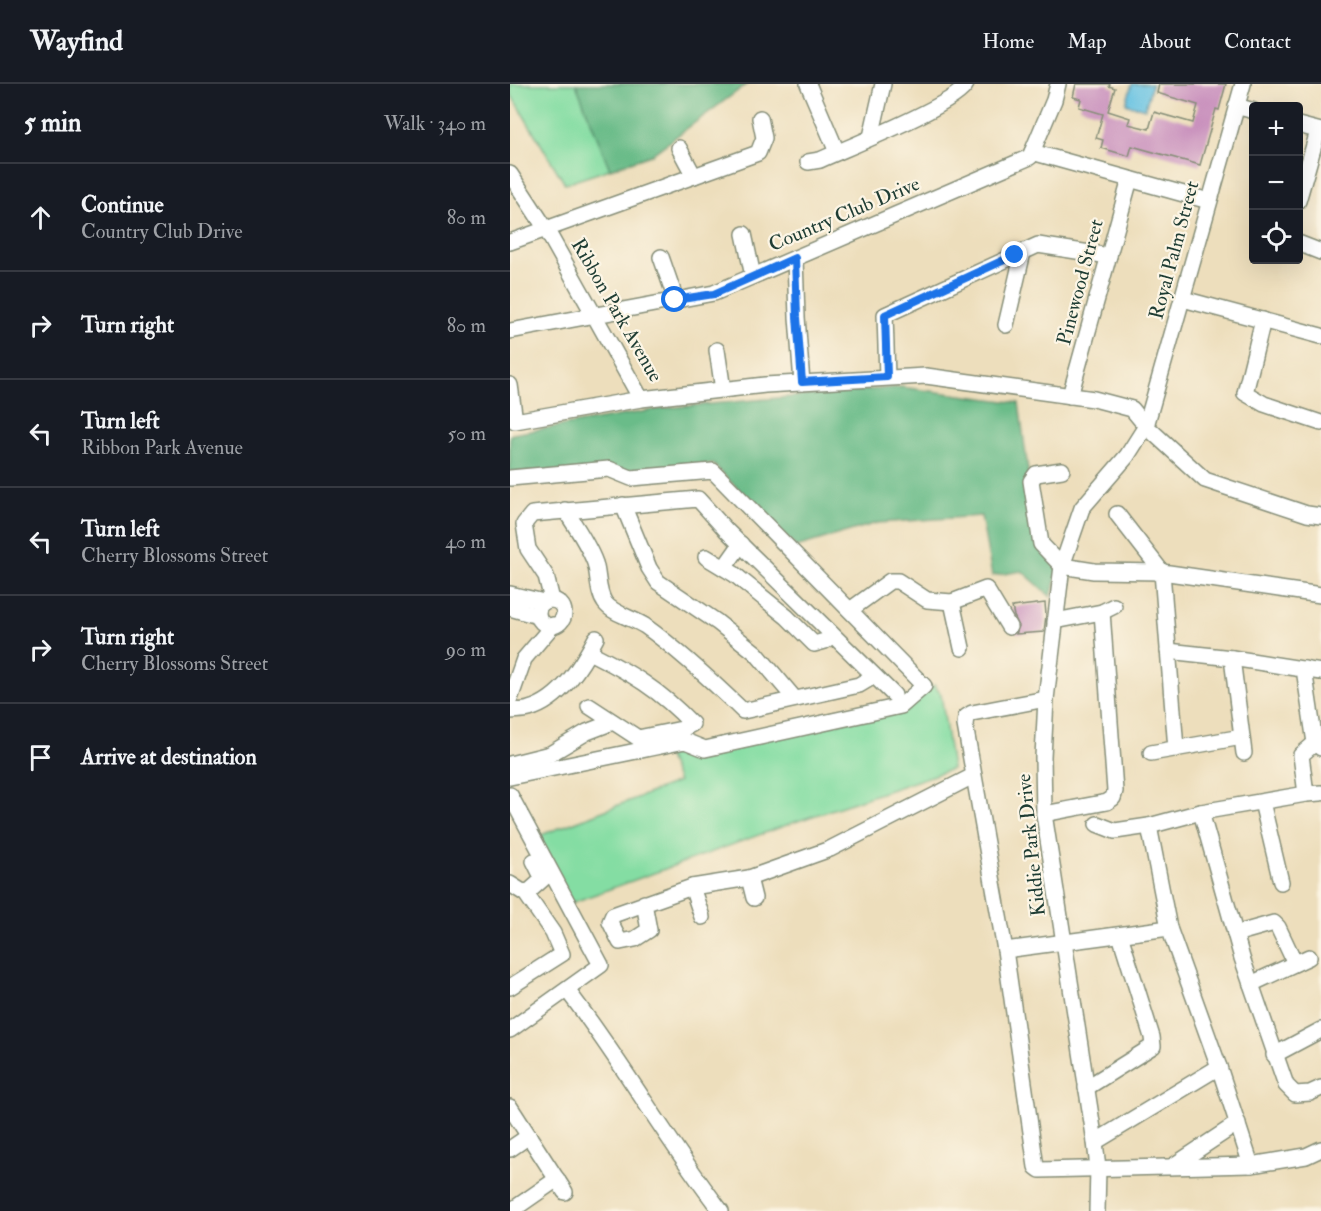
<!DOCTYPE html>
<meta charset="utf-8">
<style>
body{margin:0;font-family:"IM FELL Double Pica",serif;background:#242831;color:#f1f3f6}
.controls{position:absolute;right:18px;top:18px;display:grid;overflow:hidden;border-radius:6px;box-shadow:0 6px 24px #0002}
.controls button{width:54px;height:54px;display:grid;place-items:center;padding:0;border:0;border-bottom:2px solid #363941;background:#171b24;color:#f1f3f6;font:30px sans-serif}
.stop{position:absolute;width:18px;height:18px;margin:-14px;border:4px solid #1a73e8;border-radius:50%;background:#fff}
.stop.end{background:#1a73e8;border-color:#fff;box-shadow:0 2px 6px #0008}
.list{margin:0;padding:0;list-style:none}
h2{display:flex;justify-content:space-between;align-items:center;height:78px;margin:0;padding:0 24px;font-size:26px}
h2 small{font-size:20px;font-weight:400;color:#9ea1a6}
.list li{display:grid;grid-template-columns:39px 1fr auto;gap:18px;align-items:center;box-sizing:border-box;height:108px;padding:0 24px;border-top:2px solid #363941}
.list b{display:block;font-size:22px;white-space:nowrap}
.list p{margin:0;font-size:20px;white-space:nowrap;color:#9ea1a6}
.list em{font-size:20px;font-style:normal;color:#9ea1a6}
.icon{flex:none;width:33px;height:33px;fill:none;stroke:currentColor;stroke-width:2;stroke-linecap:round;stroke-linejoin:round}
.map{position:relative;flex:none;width:811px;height:1127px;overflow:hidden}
header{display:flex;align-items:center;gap:36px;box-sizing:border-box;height:84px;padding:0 30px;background:#171b24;border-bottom:2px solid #363941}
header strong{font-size:28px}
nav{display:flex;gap:33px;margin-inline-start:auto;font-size:21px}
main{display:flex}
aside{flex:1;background:#171b24}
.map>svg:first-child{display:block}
.green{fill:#84dda3;stroke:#528d6c;stroke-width:1.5}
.forest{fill:#6bbc89;stroke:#457c5e;stroke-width:1.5}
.water{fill:#64c1e2;stroke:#427f8b;stroke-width:1.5}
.building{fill:#c991bd}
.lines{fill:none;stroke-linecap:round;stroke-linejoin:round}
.minor-casing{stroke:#868e78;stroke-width:18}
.minor{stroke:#fff;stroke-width:15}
.route{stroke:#1a73e8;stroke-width:8}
.labels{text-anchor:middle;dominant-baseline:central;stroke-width:4.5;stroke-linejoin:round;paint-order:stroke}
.street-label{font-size:20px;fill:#1f3d34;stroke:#fcf5e5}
</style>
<header>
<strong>Wayfind</strong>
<nav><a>Home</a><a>Map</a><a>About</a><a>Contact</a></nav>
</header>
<main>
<aside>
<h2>5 min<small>Walk · 340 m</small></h2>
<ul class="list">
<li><svg class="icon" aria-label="ahead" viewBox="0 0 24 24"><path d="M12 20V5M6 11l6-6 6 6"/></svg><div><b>Continue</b><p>Country Club Drive</p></div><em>80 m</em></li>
<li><svg class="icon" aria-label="right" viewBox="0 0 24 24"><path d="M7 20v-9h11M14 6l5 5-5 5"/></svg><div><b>Turn right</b></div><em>80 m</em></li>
<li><svg class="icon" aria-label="left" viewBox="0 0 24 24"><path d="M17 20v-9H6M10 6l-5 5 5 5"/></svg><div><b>Turn left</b><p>Ribbon Park Avenue</p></div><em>50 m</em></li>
<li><svg class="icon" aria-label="left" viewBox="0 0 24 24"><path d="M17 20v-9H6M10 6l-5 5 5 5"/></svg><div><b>Turn left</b><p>Cherry Blossoms Street</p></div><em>40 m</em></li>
<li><svg class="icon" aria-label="right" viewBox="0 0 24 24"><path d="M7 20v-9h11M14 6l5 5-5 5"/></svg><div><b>Turn right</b><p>Cherry Blossoms Street</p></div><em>90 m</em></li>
<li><svg class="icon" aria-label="arrive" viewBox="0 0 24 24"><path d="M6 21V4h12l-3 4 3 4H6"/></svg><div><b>Arrive at destination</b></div></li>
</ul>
</aside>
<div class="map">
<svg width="811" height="1127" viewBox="0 0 811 1127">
<rect width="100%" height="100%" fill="#fcf5e5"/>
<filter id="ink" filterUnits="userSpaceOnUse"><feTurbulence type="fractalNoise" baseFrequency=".0167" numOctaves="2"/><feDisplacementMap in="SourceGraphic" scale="12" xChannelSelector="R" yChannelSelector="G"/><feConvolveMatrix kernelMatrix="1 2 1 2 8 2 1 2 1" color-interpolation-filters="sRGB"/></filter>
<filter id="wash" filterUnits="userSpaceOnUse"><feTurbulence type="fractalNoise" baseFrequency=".008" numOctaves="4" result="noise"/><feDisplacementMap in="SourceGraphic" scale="24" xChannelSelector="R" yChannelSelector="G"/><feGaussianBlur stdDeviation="1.35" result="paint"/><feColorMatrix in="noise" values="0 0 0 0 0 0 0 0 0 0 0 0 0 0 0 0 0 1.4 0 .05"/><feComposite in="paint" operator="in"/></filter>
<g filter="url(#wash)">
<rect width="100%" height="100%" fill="#eddebc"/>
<!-- green -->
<g class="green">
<path d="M0,0H66L100,85L55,100L0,9Z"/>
<path d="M424,601L431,610L442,685L285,738L61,819L26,753L168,698L155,666L395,628Z"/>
</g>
<!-- forest -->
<g class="forest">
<path d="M66,0H237L141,71L100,85Z"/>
<path d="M391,303L509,319L527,454L548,487L541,513L512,487L482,492L471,432L367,439L286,463L203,380L122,389L0,388V351L3,350L155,324Z"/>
</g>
<!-- water -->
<path class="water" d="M622,0H642L635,25L616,20Z"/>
<g id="blocks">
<!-- building -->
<g class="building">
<path d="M566,0H600L599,2L605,4L598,27L620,34L618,40L639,45L644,28L683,39L688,21L647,9L649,0H716L709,26L706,25L690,81L622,62L619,72L591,64L593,56L586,54L593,30L569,23L571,15L563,13Z"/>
<path d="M535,519L536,531L534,548L506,550L509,542L504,532L502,523Z"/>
</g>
</g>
</g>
<g filter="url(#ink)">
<use href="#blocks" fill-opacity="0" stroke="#868e78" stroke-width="1.5"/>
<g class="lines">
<defs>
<g id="minor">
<path d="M298,0L327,68"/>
<path d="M726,22L744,27"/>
<path d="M788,41L811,47"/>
<path d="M361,53L373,0"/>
<path d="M169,64L184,92"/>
<path d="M522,68L699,117"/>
<path d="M298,78L310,76C336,64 448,20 456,0"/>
<path d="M0,90L36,145L131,315"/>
<path d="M788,117L808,47"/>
<path d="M234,150L243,192"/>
<path d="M0,158L248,69L254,54L250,34"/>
<path d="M788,159L811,168"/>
<path d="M151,173L166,216"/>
<path d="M285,174L287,233L292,299"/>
<path d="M673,215L811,252"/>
<path d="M753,236L735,309L754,320L811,339"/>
<path d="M496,241L513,168"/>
<path d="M0,247L204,209L520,73L544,16L548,0"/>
<path d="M207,266L213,306"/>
<path d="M377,293L375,231L528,161L599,172"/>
<path d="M0,301L5,337L131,315L255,301L416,292L584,315L622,325L636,342L695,396L797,430L811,432"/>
<path d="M560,312L620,95"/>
<path d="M552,386L526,390L521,397L531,460L552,482L584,487L652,488L666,665"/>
<path d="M0,394L99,385L121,394L203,387L414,602L391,622L195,665L175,657L0,693"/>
<path d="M113,421L139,484L148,498L207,538L246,569L285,615"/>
<path d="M55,426C66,443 78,460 85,479C89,492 87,508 95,519C103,530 123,534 135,542C170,567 202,597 233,627L349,601L364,592"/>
<path d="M607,430L652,488L811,511"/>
<path d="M196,473L224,490L277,533L304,560L315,557L322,551"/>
<path d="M214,484L231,460"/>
<path d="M0,510L34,518"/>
<path d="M42,516L36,492L18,465L14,440L22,430L188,415L216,446L384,611"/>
<circle cx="41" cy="529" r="13"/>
<path d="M442,518L452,564"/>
<path d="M0,524L28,532"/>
<path d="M340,526L380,497H388L417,516L442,518L476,505L499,543"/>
<path d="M545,537L592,528L604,522"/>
<path d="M658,567L722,574L811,588"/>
<path d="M722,574L734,669"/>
<path d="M794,585L805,659L811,664"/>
<path d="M0,615L14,575L43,541"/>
<path d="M536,615L462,629L456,633L455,641L495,866L526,1083L530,1086L741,1081L796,1072L811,1065"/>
<path d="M79,622L128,654L172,645L182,640C150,606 121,589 79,568"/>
<path d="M0,627C6,626 13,627 19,625C51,616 72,581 86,554"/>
<path d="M641,669L732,653"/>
<path d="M0,680L40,670L77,648L103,638"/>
<path d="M796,710L791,671L805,659"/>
<path d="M0,711L91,881L0,946"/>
<path d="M752,718L771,798"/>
<path d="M691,728L732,874L776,1001L785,1010L800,1009L811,1004"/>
<path d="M534,730L597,718L603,714L605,707L592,528"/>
<path d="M587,740L605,747L639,742L691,728L796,710L811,709"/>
<path d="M639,742L659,844L709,983L741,1081"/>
<path d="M239,794L244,814"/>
<path d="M0,800L16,810L43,849L52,870L0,903"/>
<path d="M182,803L192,833"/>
<path d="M16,810L33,795L24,777"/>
<path d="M134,819L139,846L125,855L110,858L100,838L103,831L182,803L239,794L320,765L463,692"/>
<path d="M725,850L764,839L768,843L785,879"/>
<path d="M495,866L659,844"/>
<path d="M741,900L799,873"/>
<path d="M57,906C112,977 156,1056 211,1127"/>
<path d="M764,971L811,946"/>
<path d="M576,1004L643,962L642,953L610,851"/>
<path d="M0,1023L55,1108"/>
<path d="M585,1058L709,983"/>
<path d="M0,1065L19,1052"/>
<path d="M663,1082L728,1039"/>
<path d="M1,1127L47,1095"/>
<path d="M587,1127L588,1084L585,1058L534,730L533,673L536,615L552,482L572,424L617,372L636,342L733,0"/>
</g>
</defs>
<!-- minor casing -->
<use href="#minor" class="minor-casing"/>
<!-- minor -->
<use href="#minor" class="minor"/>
</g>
</g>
<g class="lines" filter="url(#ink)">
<!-- route -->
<path class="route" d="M165,216L204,210L285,174L287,233L292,298L377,293L375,231L505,171"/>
</g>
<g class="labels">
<!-- street labels -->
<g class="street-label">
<text transform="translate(334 130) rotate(-23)">Country Club Drive</text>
<text transform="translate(664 166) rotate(-75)">Royal Palm Street</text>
<text transform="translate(570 198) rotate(-75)">Pinewood Street</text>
<text transform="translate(107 226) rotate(60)">Ribbon Park Avenue</text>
<text transform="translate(521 761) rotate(-96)">Kiddie Park Drive</text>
</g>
</g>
</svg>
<div class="controls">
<button>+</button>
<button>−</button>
<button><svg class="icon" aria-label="locate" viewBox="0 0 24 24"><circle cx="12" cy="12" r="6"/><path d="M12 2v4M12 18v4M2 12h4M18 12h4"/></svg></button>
</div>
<div class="stop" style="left:165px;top:216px"></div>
<div class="stop end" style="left:505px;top:171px"></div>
</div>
</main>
